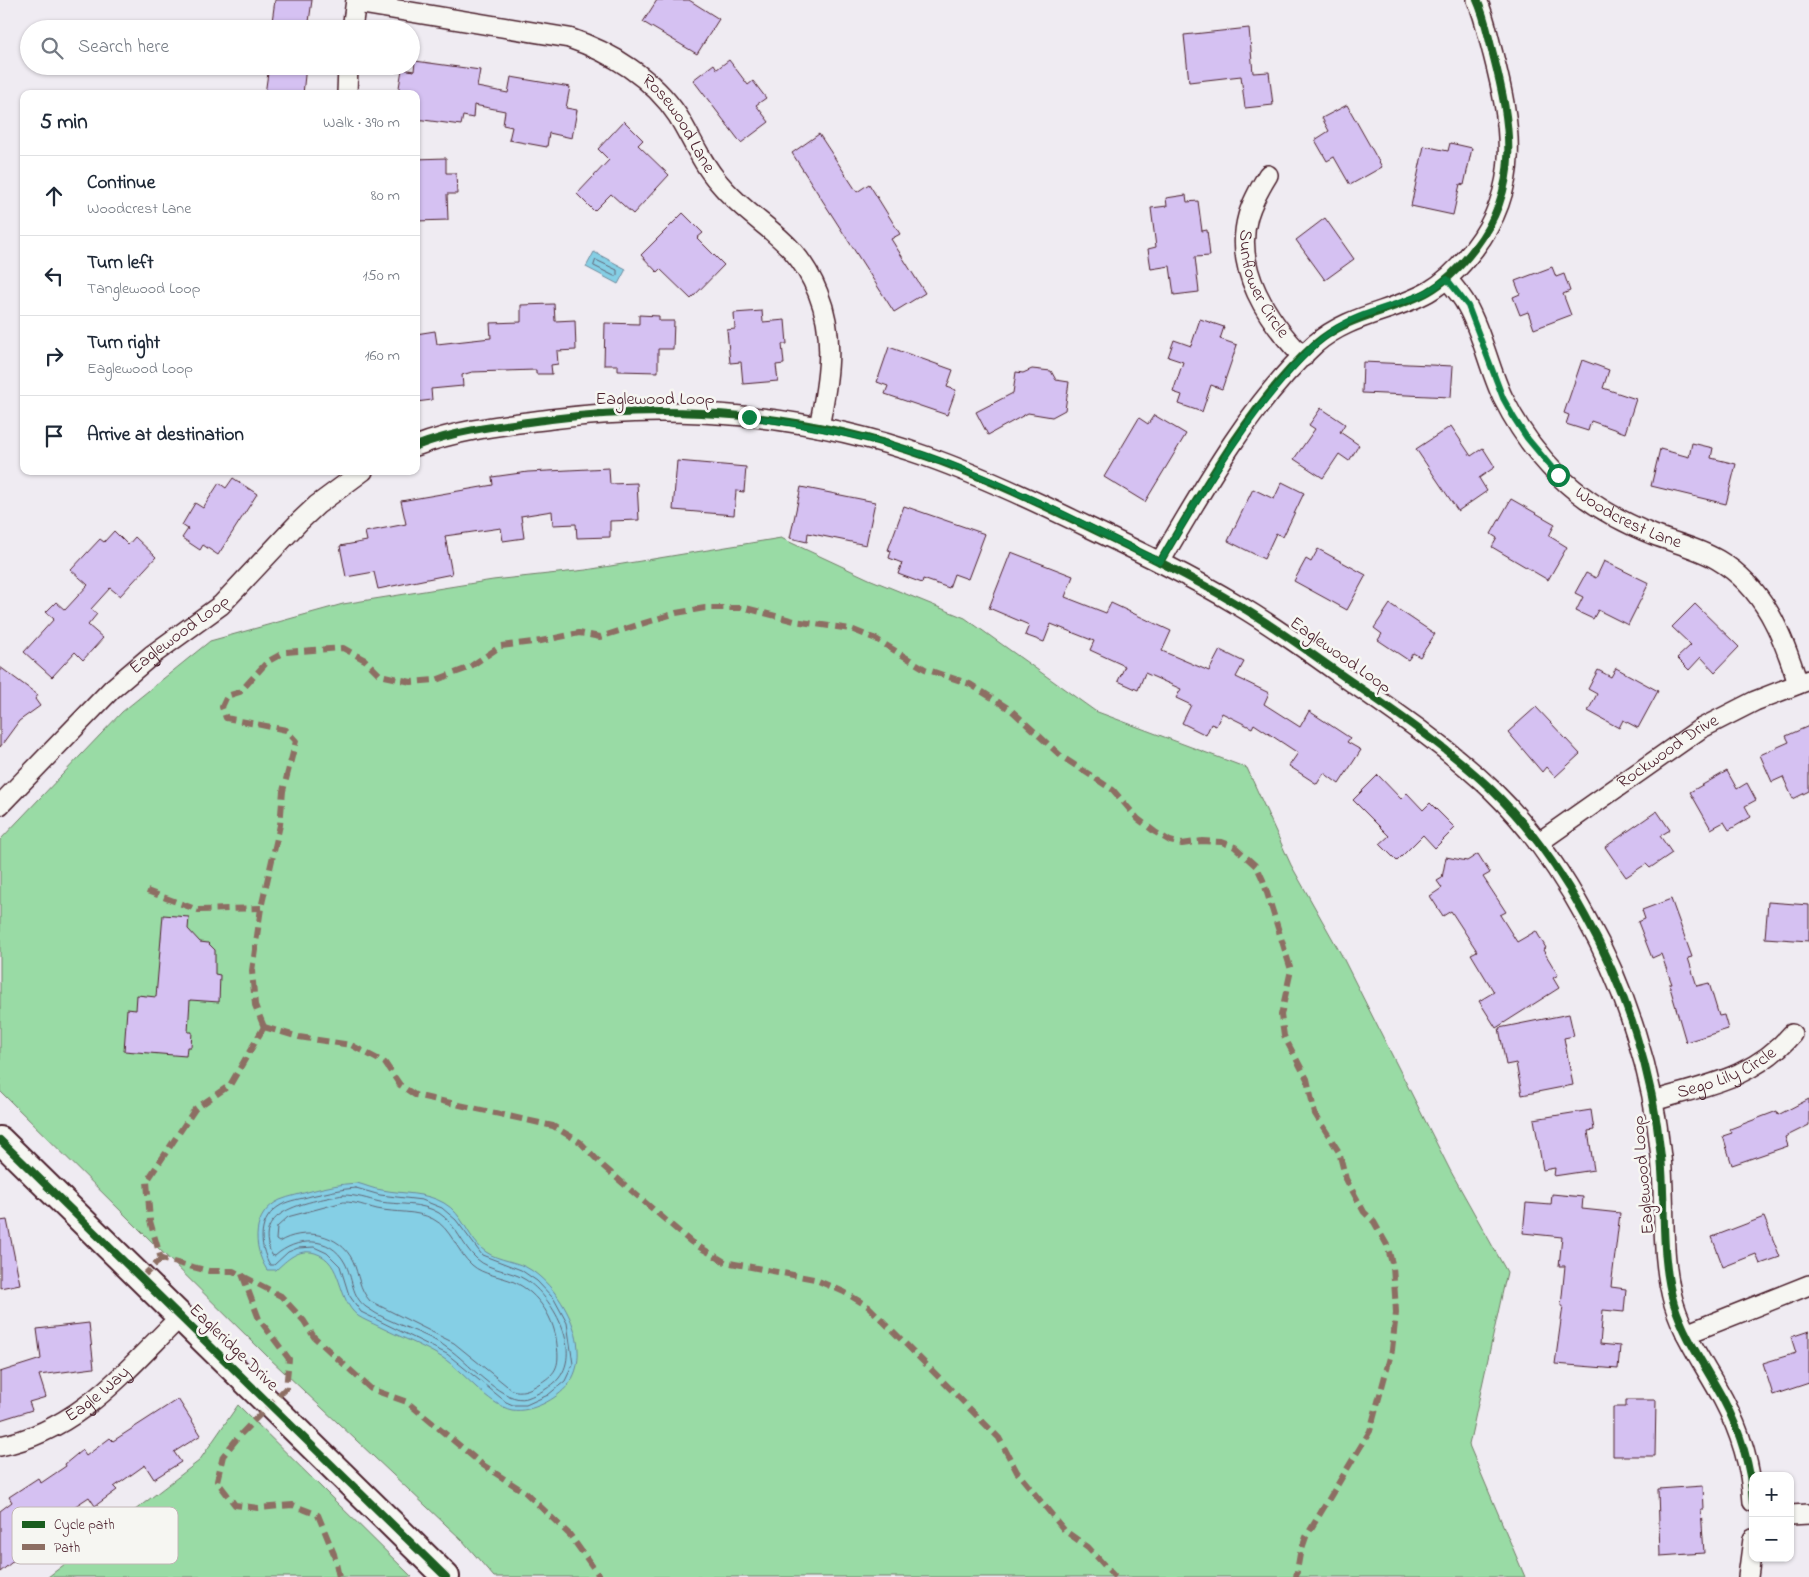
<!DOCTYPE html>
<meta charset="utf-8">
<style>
body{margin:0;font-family:"Indie Flower",sans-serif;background:#f6f6f7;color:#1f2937}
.controls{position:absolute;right:15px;bottom:15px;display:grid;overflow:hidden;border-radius:10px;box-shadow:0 1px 4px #0004}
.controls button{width:45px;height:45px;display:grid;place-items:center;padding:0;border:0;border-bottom:1px solid #e0e1e3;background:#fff;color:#1f2937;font:25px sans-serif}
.stop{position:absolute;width:15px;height:15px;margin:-11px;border:4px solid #0b8043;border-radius:50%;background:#fff}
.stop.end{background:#0b8043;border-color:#fff;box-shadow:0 1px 5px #0008}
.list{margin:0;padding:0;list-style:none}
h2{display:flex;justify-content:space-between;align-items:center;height:65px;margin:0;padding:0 20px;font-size:21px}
h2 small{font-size:16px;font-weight:400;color:#747a83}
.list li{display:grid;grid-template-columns:32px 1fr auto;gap:15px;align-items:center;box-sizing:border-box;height:80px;padding:0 20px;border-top:1px solid #e0e1e3}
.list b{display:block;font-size:19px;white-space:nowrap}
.list p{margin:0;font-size:16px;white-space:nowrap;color:#747a83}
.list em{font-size:16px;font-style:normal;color:#747a83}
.icon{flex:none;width:28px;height:28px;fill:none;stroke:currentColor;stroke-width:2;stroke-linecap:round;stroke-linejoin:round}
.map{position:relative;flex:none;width:1809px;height:1577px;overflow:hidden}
.search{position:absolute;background:#fff;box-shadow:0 1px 4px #0004;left:20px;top:20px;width:400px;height:55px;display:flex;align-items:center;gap:12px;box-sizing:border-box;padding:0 18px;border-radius:28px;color:#747a83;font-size:19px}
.panel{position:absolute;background:#fff;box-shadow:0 1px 4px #0004;left:20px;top:90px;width:400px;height:385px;border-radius:10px}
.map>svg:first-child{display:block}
.green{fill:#99dba5;stroke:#727d68}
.water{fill:#85cfe5;stroke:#6d899b}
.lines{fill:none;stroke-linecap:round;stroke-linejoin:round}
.shore{stroke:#626575;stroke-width:1}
.building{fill:#d5c1f2;stroke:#4a1f2b}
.street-casing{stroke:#4a1f2b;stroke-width:22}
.secondary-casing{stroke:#4a1f2b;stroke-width:30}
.street{stroke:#f6f6f2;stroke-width:19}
.secondary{stroke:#f6f6f2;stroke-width:26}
.quiet{stroke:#8d6e63;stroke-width:6;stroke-dasharray:12 6;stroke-linecap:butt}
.cycleway-casing{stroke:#f6f6f2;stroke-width:11}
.cycleway{stroke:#1b5e20;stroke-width:8}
.route{stroke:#0b8043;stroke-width:6}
.labels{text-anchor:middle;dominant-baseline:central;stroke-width:5;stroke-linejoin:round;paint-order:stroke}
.street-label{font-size:18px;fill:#4a1f2b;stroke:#f6f6f2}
.key{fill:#f6f6f2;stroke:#c2b6b6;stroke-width:1}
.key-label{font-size:14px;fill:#4a1f2b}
</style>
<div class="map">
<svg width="1809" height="1577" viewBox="0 0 1809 1577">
<rect width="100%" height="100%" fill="#efebf2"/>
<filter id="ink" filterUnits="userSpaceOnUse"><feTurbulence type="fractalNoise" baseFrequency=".02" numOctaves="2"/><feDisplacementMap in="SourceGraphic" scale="10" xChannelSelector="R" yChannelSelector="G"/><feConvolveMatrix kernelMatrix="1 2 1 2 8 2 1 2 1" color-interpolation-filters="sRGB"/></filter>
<g filter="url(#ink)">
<!-- green -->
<g class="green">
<path d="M781,538L869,579L965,618L1095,711L1247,768L1291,865L1341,954L1450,1170L1507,1272L1469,1445L1525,1577H494L462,1540L268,1357L0,1091V840L122,712L210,641L343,604L493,580L586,570Z"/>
<path d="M238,1405L412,1577H48L199,1461Z"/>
</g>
<!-- water -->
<g class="water">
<path d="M594,252L626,269L618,284L586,267Z"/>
<path d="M357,1183C365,1185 373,1189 382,1190C403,1194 425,1192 444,1203C464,1214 468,1240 486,1252C499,1261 518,1261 531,1270C563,1291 595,1350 568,1385C557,1399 531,1413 512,1410C488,1405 463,1371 443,1358C422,1345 400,1337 378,1326C372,1323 364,1320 358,1316C336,1299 344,1262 315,1253C298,1248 287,1260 276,1270H267C252,1246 252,1213 280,1200C290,1196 301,1194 311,1191C326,1187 340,1184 357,1183Z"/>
</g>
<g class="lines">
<!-- shore -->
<g class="shore">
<path d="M596,260L617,270V276H614L594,266Z"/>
<path d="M356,1188L380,1195L422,1200L442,1208L456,1220L482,1255L521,1270L537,1281L554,1299L567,1323L573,1364L565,1381L548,1395L526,1405H513L506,1402L447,1354L361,1312L349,1295L340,1266L327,1253L314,1247L298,1248L288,1252L274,1265H270C258,1244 258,1218 281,1205C290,1200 301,1199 311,1196C326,1193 340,1189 356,1188Z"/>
<path d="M343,1195C357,1195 367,1199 380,1202C399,1205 421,1202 439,1213C456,1224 462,1246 477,1259C490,1271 511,1270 526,1280C552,1297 582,1349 559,1378C552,1387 538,1394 527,1398C505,1405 470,1365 453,1352C427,1331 392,1326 366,1307C351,1296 353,1278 345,1263C330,1235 296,1237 275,1256L272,1255C249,1209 313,1201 343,1195Z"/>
<path d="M344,1202C357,1202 365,1206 377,1209C396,1213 416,1210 433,1219C451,1228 457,1252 472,1265C483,1275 501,1276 514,1282C539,1293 555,1320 557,1345C560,1367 556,1374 537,1385C529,1390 521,1393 512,1390L454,1343L370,1301C359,1289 359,1275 353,1261C340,1233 303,1227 279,1242L276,1240L277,1227L288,1217Z"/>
</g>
</g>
<!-- building -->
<g class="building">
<path d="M275,0H312L308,29H271Z"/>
<path d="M657,0H689L719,19L697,54L643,22Z"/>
<path d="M1249,28L1253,73L1269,72L1273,105L1245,108L1241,76L1189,82L1184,35Z"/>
<path d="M729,60L748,85L753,81L766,98L756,105L769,122L741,143L693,80L714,64L717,69Z"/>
<path d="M415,61L480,70L477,87L508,93L511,77L570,87L566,108L577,110L572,138L549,133L547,147L509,140L512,127L503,125L505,111L474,105L473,118L463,116L461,125L416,119V94H398L402,69L414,71Z"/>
<path d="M269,66H306L303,94H265Z"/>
<path d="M1347,105L1382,167L1350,185L1334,157L1327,161L1315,140L1329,131L1322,118Z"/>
<path d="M624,121L643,140L638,145L669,175L633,214L611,194L594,211L577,194L609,160L598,149Z"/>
<path d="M819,134L857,192L869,184L900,234L891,239L925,293L894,312L792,153Z"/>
<path d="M1450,143L1472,148L1464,185L1460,184L1453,215L1411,206L1424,146L1448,151Z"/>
<path d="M446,158V173H456L457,194H447L448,220L416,221V159Z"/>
<path d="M1186,195L1187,202L1198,201L1202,231L1207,230L1210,256L1195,257L1199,292L1174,295L1170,266L1151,269L1148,249L1156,247L1151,208L1167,206L1166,198Z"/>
<path d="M683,213L703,233L697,238L724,265L691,299L660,269L657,272L641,255Z"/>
<path d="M1325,218L1354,259L1325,280L1296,240Z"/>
<path d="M1552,267L1556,277L1564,274L1570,291L1563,294L1571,315L1534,329L1528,312L1520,315L1513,297L1520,294L1515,281Z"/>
<path d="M554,304L555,321L575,320L576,350L557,351L558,364L551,365L552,374H536V370L472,372L462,375L463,386L431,389L432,400L416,402V334L435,331L437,344L491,338L490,323L521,322V305Z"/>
<path d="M762,311L763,322L785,320L787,344H782L784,364L776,365L778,381L743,384L741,362L730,363L727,330L735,329L734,313Z"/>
<path d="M639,315L659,316V321H674L673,349H658V372L618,371V365H604L605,323L639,324Z"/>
<path d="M1200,319L1224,327L1220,339L1237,345L1222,389L1211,385L1202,412L1179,404L1182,395L1173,392L1183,362L1168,357L1174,340L1191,346Z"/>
<path d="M889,347L953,370L947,387L956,390L947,415L885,394L888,386L877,382Z"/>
<path d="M1582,360L1609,370L1603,388L1636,399L1625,433L1591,421L1588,431L1566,424L1569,415L1564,413Z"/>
<path d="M1363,362L1453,366L1451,397L1362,393Z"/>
<path d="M1032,369L1051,371L1056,380L1069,382L1065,410L1052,417L1028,413L988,435L976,412L1013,393L1016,372L1023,373Z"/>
<path d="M1321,408L1345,424L1340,432L1359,445L1349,461L1339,454L1323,478L1294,459L1315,429L1309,425Z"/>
<path d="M1154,415L1186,434L1145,502L1104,477L1139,418L1148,424Z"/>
<path d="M1451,426L1471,456L1483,448L1495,467L1479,478L1487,491L1458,511L1416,449Z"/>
<path d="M1692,443L1713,448L1711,458L1736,464L1726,504L1651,486L1660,449L1689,457Z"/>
<path d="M677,461L746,467L744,492L736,491L734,515L673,510Z"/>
<path d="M609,468L610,484L637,483L639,520L610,521V537L577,538L576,524L553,525L552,511L521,516L524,538L503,541L501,528L445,536L452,574L378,589L374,572L346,577L340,546L367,541L365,532L406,524L401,501L493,485L492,477L528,472Z"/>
<path d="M233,478L257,494L218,555L203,545L200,550L182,538L188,529L182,525L195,503L203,508L219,483L226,488Z"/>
<path d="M1282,482L1304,493L1283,537L1276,533L1264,559L1228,541L1253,489L1274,499Z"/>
<path d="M801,487L875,502L866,545L808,533L807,542L790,538Z"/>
<path d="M1511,499L1555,524L1549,536L1567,547L1548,580L1492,547L1497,538L1491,534Z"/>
<path d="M904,506L985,534L968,579L954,574L949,588L923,579L922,583L898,574L902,563L889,558L891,551L888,550Z"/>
<path d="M114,531L128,545L135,537L156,557L120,596L110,588L91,609L97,614L88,625L103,638L83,660L75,652L52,677L24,652L54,619L46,612L56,602L65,610L88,585L71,570L100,539L104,542Z"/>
<path d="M1318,549L1366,575L1347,610L1294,581L1306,559L1311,562Z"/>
<path d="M1011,552L1073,576L1065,597L1106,613L1111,603L1171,631L1162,651L1209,671L1220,650L1244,662L1236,677L1269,693L1264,704L1300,727L1309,711L1350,738L1347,742L1361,750L1339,784L1324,773L1317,784L1289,766L1298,753L1254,724L1252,728L1222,713L1216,726L1211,724L1206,735L1182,723L1191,705L1176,698L1181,689L1145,673L1138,690L1118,681L1125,666L1090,650L1094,641L1051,624L1044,642L1025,635L1029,625L989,608Z"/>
<path d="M1604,561L1649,583L1628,625L1598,610L1593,619L1576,611L1583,597L1575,593L1586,573L1596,578Z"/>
<path d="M1390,604L1435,634L1420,657L1413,653L1408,660L1378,640L1382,634L1374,628Z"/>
<path d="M1695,604L1739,647L1715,672L1701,657L1689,670L1677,658L1691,645L1672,627Z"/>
<path d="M0,667L38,695L35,699L40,706L19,721L0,747Z"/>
<path d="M1616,668L1658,691L1638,728L1623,720L1619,728L1588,711L1597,694L1588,689L1598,670L1611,677Z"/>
<path d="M1536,707L1580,754L1555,777L1546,767L1542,772L1508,732Z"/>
<path d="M1809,726V791L1793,799L1783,777L1772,782L1760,755L1789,742L1786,736Z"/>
<path d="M1727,771L1737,789L1747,783L1756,800L1745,806L1751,817L1729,830L1724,822L1711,829L1690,792Z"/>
<path d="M1378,775L1401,799L1407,793L1423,810L1430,803L1455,828L1435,848L1423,835L1397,861L1380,844L1389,836L1353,800Z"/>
<path d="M1657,811L1670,830L1660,836L1672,853L1650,868L1646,864L1626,877L1605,847Z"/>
<path d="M1478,854L1490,873L1483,877L1506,912L1500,915L1517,942L1536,931L1546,948L1543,950L1558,975L1553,978L1559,988L1496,1028L1479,1001L1494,992L1471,954L1477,951L1451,911L1443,916L1430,896L1442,888L1437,881L1442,878L1446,857L1467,861Z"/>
<path d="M1671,899L1692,957L1688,958L1697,986L1709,983L1719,1016L1724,1015L1728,1029L1686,1042L1669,984H1672L1661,954L1652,958L1638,922L1645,919L1642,910Z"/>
<path d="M1768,902L1809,905V941L1765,938Z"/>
<path d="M163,915L189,917L188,929L200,942L208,943L215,950V974L220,975L219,1002L190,1000L188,1032H192L191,1047H187L186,1056L124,1051L127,1009L136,1010L137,995L156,997Z"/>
<path d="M1569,1014L1574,1036L1564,1038L1573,1085L1522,1095L1516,1063L1506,1065L1499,1028Z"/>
<path d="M1809,1099V1125L1785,1137L1788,1146L1732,1165L1723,1136L1732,1133L1730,1129L1777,1111L1778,1115Z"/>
<path d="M1591,1110L1594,1130L1588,1131L1594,1170L1554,1176L1555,1168L1543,1170L1534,1119Z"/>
<path d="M1552,1194L1583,1197L1582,1209L1620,1213L1611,1287L1626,1289L1624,1312L1603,1310L1600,1344L1620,1346L1618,1369L1555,1364L1563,1306H1561L1565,1266H1559L1562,1237L1523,1233L1526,1203L1551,1205Z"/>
<path d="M1764,1217L1780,1257L1760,1264L1756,1254L1723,1267L1712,1237Z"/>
<path d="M7,1220L20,1284L0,1288V1221Z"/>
<path d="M89,1323L94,1368L39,1375L46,1397L29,1402L32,1410L0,1420V1372L41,1359L37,1329Z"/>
<path d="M1809,1331V1383L1773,1395L1763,1363L1796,1353L1791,1337Z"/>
<path d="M178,1399L201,1435L174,1452L181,1462L154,1479L145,1465L114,1487L117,1490L95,1506L89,1497L27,1538L33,1545L0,1572V1511L12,1502L9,1497L38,1478L41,1483L66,1466L65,1464L82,1450L86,1456L110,1438L113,1441Z"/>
<path d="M1626,1400H1656L1655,1456H1613V1407H1626Z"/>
<path d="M1703,1486L1704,1509H1701L1704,1553L1660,1556L1658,1489Z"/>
</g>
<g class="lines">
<defs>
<g id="street">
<path id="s1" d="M356,3L569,38C611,52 653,78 678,116C692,139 702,164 720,184C755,226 795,235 818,293C836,337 828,382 819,427"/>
<path d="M352,29L356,0"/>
<path d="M347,94L348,66"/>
<path id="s2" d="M1268,175C1260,188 1252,202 1248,216C1233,269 1268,321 1303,357"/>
<path id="s3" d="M1447,279C1454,287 1462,296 1467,306C1483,335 1489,369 1503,398C1517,426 1536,453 1558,475C1585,502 1619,521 1654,535C1675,543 1698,548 1718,560C1764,587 1783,635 1798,684"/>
<path d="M416,446C460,429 505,425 551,419C677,403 808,414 928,457C984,477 1037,502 1090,528C1140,552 1190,576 1238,605C1272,625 1304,648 1336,671C1389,708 1445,745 1492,790C1529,826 1560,870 1585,916C1626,989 1653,1073 1661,1157C1666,1206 1660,1256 1674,1304C1685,1339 1706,1367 1723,1399C1740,1431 1751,1467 1753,1502"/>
<path d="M1160,562C1202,490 1253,400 1315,344C1350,314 1390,313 1428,292C1447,281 1461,266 1474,249C1522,187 1511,124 1493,54C1488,36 1485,17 1477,0"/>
<path id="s4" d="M0,805L112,689L152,655L221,605L299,522L317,505L363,471"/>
<path id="s5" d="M1538,843L1700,729L1755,701L1809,680"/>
<path id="s6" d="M1653,1101C1707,1085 1754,1078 1792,1034"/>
<path d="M1686,1334L1809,1285"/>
<path id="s7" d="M0,1446C79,1430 125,1371 180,1317"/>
<path d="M1790,1515L1809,1514"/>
<path d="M1748,1577L1753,1539"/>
</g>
<path id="secondary" d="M0,1140L446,1577"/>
</defs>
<!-- street casing -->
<use href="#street" class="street-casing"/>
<!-- secondary casing -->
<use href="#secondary" class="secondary-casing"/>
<!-- street -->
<use href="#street" class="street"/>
<!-- secondary -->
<use href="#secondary" class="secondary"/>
<!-- quiet -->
<g class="quiet">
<path d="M147,891L198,910L261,908"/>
<path d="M264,1027L255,1005L252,971L261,908L280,825L283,791L296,741L286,730L226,718L222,707L227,696L240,692L267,662L285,652L343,648L365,660L380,675L411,682L436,680L468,668L501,646L541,641L579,633L600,637L676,613L705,608H746L794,621L851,629L876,639L925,669L970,684L1011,710L1061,756L1113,790L1138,819L1155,832L1170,841L1182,844L1202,841L1222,842L1235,847L1257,867L1263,880L1291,970L1281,1015L1284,1036L1307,1079L1315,1114L1339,1152L1346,1179L1364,1212L1374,1222L1387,1245L1393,1267L1395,1295L1396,1313L1392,1350L1370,1431L1306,1537L1300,1554L1296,1577"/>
<path d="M264,1027L299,1037L351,1045L385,1063L400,1085L415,1095L553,1126L580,1142L603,1166L691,1242L725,1262L814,1279L844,1292L869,1307L999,1438L1017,1472L1065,1531L1088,1547L1115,1577"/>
<path d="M264,1027L230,1085L195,1109L147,1181L150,1221L161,1259L209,1271H233L281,1296L304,1321L314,1337L371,1389L407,1402L483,1465L526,1493L570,1535L600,1577"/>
<path d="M242,1274L259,1319L289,1359L286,1388L239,1436L223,1456L217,1481L235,1505L258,1508L293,1505L318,1515L334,1554L339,1577"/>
<path d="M141,1278L161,1259"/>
</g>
<defs>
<g id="cycleway">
<path d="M416,446C460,429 505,425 551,419C677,403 808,414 928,457C984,477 1037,502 1090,528C1140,552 1190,576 1238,605C1272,625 1304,648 1336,671C1389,708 1445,745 1492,790C1529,826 1560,870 1585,916C1626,989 1653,1073 1661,1157C1666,1206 1660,1256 1674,1304C1685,1339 1706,1367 1723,1399C1740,1431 1751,1467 1753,1502"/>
<path d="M1160,562C1202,490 1253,400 1315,344C1350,314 1390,313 1428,292C1447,281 1461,266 1474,249C1522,187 1511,124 1493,54C1488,36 1485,17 1477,0"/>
<path d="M0,1140L446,1577"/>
</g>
</defs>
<!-- cycleway casing -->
<use href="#cycleway" class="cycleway-casing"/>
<!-- cycleway -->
<use href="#cycleway" class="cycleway"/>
</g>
</g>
<g class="lines" filter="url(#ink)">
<!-- route -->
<path class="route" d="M749,417C809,425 867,436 924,455C1006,483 1083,524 1160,562C1192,508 1223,456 1261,406C1282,380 1303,352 1331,332C1359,312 1394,307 1425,293C1433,289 1440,283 1447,279L1468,306L1503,398L1514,418L1527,438L1558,475"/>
</g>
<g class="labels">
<!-- street labels -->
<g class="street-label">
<text stroke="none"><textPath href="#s1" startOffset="359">Rosewood Lane</textPath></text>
<text stroke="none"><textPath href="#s2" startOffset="118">Sunflower Circle</textPath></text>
<text x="655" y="400">Eaglewood Loop</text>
<text stroke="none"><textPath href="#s3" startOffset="311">Woodcrest Lane</textPath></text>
<text stroke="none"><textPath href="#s4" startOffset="248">Eaglewood Loop</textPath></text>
<text transform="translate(1340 656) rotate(35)">Eaglewood Loop</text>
<text stroke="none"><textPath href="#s5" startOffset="159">Rockwood Drive</textPath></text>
<text stroke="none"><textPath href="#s6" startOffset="79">Sego Lily Circle</textPath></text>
<text transform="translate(1644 1175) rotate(-95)">Eaglewood Loop</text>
<text transform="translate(233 1348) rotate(44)">Eagleridge Drive</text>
<text stroke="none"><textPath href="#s7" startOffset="112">Eagle Way</textPath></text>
</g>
</g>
<!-- legend -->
<rect x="12" y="1507" width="166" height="57" rx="8" class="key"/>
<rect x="22" y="1521" width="23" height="7" fill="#1b5e20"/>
<rect x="22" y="1544" width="23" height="6" fill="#8d6e63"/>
<g class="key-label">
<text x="54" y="1529">Cycle path</text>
<text x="54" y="1552">Path</text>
</g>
</svg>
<div class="controls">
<button>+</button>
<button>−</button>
</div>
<div class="stop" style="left:1558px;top:475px"></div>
<div class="stop end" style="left:749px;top:417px"></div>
<div class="search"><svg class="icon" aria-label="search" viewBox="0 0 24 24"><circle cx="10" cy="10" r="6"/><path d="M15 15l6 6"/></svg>Search here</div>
<section class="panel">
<h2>5 min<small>Walk · 390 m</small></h2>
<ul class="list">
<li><svg class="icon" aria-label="ahead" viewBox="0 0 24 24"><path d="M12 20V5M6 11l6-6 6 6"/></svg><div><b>Continue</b><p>Woodcrest Lane</p></div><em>80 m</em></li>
<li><svg class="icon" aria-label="left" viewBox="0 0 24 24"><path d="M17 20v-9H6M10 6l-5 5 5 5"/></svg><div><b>Turn left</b><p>Tanglewood Loop</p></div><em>150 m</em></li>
<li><svg class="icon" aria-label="right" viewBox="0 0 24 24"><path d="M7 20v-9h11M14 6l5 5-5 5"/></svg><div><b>Turn right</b><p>Eaglewood Loop</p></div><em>160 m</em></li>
<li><svg class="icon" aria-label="arrive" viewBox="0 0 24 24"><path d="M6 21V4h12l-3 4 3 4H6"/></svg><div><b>Arrive at destination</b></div></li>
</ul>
</section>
</div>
